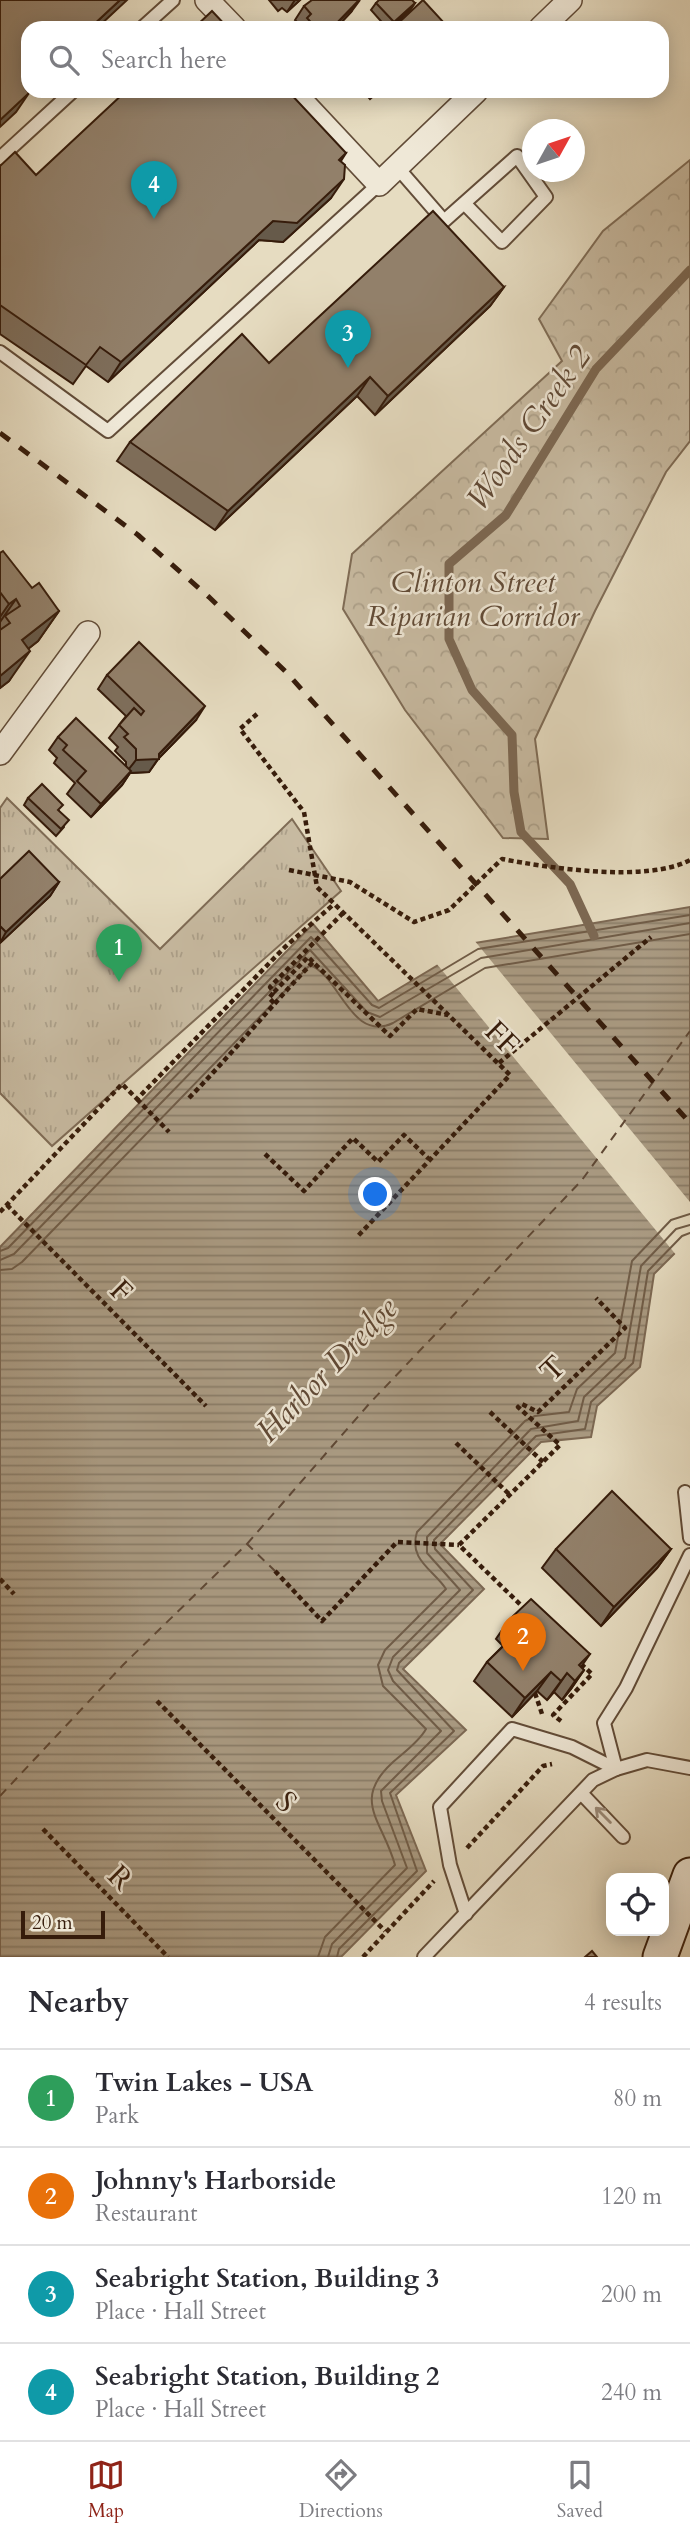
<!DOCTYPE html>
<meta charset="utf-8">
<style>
body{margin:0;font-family:Cardo,serif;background:#f2f2f3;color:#2b2b33}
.controls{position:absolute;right:21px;bottom:21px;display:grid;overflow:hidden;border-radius:14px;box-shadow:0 4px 18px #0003}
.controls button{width:63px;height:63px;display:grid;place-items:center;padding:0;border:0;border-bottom:2px solid #e1e1e2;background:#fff;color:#2b2b33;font:35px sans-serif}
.compass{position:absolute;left:522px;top:119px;width:63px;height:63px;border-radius:50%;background:#fff;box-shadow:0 4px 18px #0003;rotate:50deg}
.scale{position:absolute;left:21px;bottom:18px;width:84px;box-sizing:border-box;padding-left:7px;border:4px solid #361c0b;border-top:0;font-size:19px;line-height:24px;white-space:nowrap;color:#361c0b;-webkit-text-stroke:5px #efe8d7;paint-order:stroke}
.you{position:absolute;left:376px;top:1195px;width:24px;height:24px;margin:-18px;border:5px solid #fff;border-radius:50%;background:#1a73e8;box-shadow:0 0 0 10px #1a73e833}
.badge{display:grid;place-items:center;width:46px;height:46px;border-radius:50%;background:#8f2418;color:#fff;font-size:23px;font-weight:700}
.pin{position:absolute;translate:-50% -58px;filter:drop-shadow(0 2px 4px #0008)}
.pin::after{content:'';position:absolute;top:37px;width:24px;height:21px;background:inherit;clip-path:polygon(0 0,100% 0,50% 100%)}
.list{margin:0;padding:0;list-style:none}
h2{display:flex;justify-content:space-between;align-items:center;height:91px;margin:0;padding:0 28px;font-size:30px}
h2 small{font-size:23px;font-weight:400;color:#7c7c81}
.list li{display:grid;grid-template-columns:46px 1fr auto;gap:21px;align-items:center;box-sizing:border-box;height:98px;padding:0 28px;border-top:2px solid #e1e1e2}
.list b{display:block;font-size:26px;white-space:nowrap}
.list p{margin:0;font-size:23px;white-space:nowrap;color:#7c7c81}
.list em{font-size:23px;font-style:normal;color:#7c7c81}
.icon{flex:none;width:38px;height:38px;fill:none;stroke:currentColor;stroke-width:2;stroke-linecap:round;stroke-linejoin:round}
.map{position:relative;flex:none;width:690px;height:1957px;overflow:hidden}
.search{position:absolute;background:#fff;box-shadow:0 4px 18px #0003;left:21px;right:21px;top:21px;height:77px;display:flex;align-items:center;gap:18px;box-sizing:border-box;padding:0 24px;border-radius:21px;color:#7c7c81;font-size:26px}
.sheet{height:483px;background:#fff}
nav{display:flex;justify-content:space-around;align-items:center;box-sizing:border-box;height:98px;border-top:2px solid #e1e1e2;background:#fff;font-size:19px;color:#7c7c81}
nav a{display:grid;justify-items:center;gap:4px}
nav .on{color:#8f2418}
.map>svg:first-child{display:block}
.forest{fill:url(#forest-crowns);stroke:#7f6c56;stroke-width:2}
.park{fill:url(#park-tufts);stroke:#7f6c56;stroke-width:2}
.water{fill:url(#water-rules);stroke:#7c6853;stroke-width:2}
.pier{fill:#e6dcc1}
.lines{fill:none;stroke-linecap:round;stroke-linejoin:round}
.shore{stroke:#705c47;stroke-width:2}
.stream{stroke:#7c6853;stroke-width:9}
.ferry{stroke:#5f4835;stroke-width:2;stroke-dasharray:9 7;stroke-linecap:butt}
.lane-casing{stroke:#624c38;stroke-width:16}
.street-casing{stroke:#624c38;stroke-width:26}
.secondary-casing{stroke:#361c0b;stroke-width:37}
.path{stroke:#361c0b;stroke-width:4.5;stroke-dasharray:5 3.5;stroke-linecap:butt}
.lane{stroke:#efe8d7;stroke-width:12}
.street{stroke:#efe8d7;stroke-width:23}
.secondary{stroke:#efe8d7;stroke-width:33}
.rail{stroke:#361c0b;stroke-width:5;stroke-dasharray:12 12;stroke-linecap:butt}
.wall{fill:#7e6e5b;stroke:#361c0b;stroke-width:2}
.shaded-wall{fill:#665a4a;stroke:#361c0b;stroke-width:2}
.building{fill:#92806a;stroke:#361c0b;stroke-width:2}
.oneway{stroke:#9c8c7b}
.labels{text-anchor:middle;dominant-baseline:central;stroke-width:5;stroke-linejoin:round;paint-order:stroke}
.park-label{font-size:30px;font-style:italic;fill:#624c38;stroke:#efe8d7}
.street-label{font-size:30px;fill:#361c0b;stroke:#efe8d7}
.water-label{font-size:32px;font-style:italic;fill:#5f4835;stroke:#efe8d7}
</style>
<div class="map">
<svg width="690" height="1957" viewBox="0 0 690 1957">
<defs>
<pattern id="forest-crowns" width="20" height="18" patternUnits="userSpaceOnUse" patternTransform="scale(1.75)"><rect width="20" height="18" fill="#c8bba2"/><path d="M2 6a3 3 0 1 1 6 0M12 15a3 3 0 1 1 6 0" fill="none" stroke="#aca08a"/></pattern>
<pattern id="park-tufts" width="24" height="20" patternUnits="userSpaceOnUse" patternTransform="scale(1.75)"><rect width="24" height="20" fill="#c8bba2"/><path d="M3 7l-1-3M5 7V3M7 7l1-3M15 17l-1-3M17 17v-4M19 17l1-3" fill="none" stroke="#aca08a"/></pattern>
<pattern id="water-rules" width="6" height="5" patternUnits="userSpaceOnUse" patternTransform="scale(1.75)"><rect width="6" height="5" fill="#aa9b83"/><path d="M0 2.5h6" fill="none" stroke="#8b7e69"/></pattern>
</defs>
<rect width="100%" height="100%" fill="#e6dcc1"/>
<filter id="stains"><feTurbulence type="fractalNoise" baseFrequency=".00286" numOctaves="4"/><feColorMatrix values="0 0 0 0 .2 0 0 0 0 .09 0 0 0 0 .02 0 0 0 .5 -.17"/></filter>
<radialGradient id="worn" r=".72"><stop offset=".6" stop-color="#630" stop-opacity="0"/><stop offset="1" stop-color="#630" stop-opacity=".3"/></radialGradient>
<!-- forest -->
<path class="forest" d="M690,160V441L666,472L595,611L535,739L548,839L503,838L405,710L343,609L352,554L562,361L539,319L603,231Z"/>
<!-- park -->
<path class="park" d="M7,798L160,949L292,819L341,891L52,1146L0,1093V808Z"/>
<!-- water -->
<path class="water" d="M690,907V1238L654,1274L640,1367L597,1406L591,1437L541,1442L440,1544L484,1589L403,1669L466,1730L396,1795L426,1871L341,1957H0V1247L313,924L378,1001L475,943Z"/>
<!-- pier -->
<path class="pier" d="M474,940L690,1202V1243L677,1256L436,963Z"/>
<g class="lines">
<!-- shore -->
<g class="shore">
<path d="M0,1251L8,1248L311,937L372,1005L379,1008L478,949L690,915"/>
<path d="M0,1260L14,1254L310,950L367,1012L380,1017L481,958L690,923"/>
<path d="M0,1270L12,1269L22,1262L310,965C340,976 351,1043 393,1023L485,968L690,934"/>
<path d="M318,1957L325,1937L395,1865C383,1821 351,1801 392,1763C403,1753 419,1742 426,1729L383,1686L378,1665L385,1650L446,1589C434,1570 408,1560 417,1532L525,1421L535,1416L569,1412L577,1389L615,1353L632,1261L671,1220L690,1214"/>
<path d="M328,1957L332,1944L407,1868L382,1801L381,1791L441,1731L393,1681L388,1670L393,1657L460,1590L427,1553V1537L531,1429L578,1421L584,1397L625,1358L641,1266L676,1229L690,1225"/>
<path d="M337,1957L339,1949L417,1871L390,1793L454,1731L397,1670L399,1663L473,1590L435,1549L434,1540L536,1436L585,1429L591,1402L633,1363L648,1271L682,1236L690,1233"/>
</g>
<!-- stream -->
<path class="stream" d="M594,936L570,884L521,832L514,792L512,735L472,690L449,639V564L506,515L596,369L690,270"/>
<!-- ferry -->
<g class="ferry">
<path d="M247,1544L369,1404L582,1180L690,1031"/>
<path d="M0,1796L123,1665L247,1544L275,1571"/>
</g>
<defs>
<g id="lane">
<path d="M142,28L173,0"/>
<path d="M0,158L73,91"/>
<path d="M397,167L444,221L517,156L546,197L502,242L464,203"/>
<path d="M0,352L108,431L379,184"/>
<path d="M685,1492L690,1538"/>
<path d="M582,1794L623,1837"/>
<path d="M466,1914L450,1865L440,1807L512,1729L572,1747L616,1769L647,1760L690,1768"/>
<path d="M424,1957L593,1780L616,1769L604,1723L626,1688L690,1555"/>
</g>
<g id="street">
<path d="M207,0L234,28"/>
<path d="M541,28L570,0"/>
<path d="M292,91L379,184L476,91"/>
<path d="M0,753L88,633"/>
</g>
<path id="secondary" d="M660,1957L690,1875"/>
</defs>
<!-- lane casing -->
<use href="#lane" class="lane-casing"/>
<!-- street casing -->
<use href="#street" class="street-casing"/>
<!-- secondary casing -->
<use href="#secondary" class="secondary-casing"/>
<!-- path -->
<g class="path">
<path d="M257,714L240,729L304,812L317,887L510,1075L357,1237"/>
<path d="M289,870L350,882L414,922L449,910L502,859C550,868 647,883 690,860"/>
<path d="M313,962L308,957L274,992L270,987L343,913"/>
<path d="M274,1003L269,998L274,992"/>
<path d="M499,1063L651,937"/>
<path d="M189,1098C232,1054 270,1007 313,962L390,1036L417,1009L448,1015"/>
<path d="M137,1099L169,1132"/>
<path d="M265,1154L304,1191L353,1138L378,1162L404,1135L429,1159"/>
<path d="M7,1205L206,1406"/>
<path d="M0,1212L122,1084L137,1099L285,947L334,904"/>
<path d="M490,1412L543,1462"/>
<path d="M456,1443L510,1495"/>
<path d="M275,1571L322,1621L397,1542L459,1545"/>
<path d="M0,1579L14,1594"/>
<path d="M526,1610L459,1545L560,1445L518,1407L522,1404L538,1412L625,1328L596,1298"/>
<path d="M535,1693L543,1717"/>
<path d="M157,1701L385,1931"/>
<path d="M561,1721L553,1715L592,1674L580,1663"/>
<path d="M43,1829L168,1957"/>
<path d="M467,1848L543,1766L552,1764"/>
<path d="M363,1957L434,1881"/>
</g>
<!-- lane -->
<use href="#lane" class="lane"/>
<!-- street -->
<use href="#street" class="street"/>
<!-- secondary -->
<use href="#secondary" class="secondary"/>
<!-- rail -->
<path class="rail" d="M0,433L138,535L209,597L287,673L690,1123"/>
</g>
<!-- wall -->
<g class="wall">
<path d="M269,0H300L287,12L282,8L278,11Z"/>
<path d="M376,3H415L410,10L390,28H387L371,10Z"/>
<path d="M304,6L351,12L336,28H300L301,26L295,20Z"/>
<path d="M363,91H379L370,99Z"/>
<path d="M346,153L341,161L331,198L283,242L259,240L108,382L86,366L73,384L0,334V166L36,175Z"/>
<path d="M504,287L490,306L375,415L357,396L215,530L117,461L130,442L269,363Z"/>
<path d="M0,553L32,588L59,611L38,641L28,649L9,681L0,688Z"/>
<path d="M107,675L196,720L159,758L149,772L130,773L122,785L91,817L67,794L75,783L54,763L57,758L49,750L58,737L126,767V762L115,751L118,747L109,738L119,725L126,716L98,689Z"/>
<path d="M28,798L59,811L64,827L56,836L24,805Z"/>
<path d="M0,879L59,882L50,896L0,943Z"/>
<path d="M556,1549H671L657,1568L601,1626L542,1568Z"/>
<path d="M509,1620L590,1654L581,1667L584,1670L571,1689L562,1700L554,1692L547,1700L537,1691L512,1717L474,1681L487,1662L503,1646L496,1639Z"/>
</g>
<!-- shaded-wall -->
<g class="shaded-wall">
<path d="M120,0H127L97,28H90Z"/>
<path d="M295,0H300L287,12Z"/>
<path d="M360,0L351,12L336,28H332Z"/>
<path d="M415,3L410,10L390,28L394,22Z"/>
<path d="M29,93L16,112L0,127V120Z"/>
<path d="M344,179L331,198L283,242L259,240L108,382L121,362L273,221Z"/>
<path d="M504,287L490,306L375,415L388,396Z"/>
<path d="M370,377L357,396L215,530L228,511Z"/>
<path d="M16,599L0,622V617L9,604Z"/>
<path d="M59,611L38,641L1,670L22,640Z"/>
<path d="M30,651L9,681L0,688V676Z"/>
<path d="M205,706L196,720L158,759L149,772L130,773L122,785L91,817L136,760L159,754Z"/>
<path d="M59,882L50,896L0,943L6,932Z"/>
<path d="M671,1549L657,1568L601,1626L614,1607Z"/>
<path d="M584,1670L571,1689L562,1700L575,1681Z"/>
<path d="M551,1672L537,1691L512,1717L525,1698Z"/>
<path d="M567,1673L554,1692L547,1700L561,1681Z"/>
</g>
<!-- building -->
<g class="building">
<path d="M0,0H120L90,28H28V85L25,88L29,93L0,120Z"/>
<path d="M312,0H359L332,28H325L321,25L318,28H316L307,18L311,14L304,6Z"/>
<path d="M379,0H412L415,3L394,22L376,3Z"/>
<path d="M423,0L446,25L442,28H393Z"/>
<path d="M212,11L228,28H194Z"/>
<path d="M126,91H288L346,153L339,160L345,165L344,179L297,223L273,221L121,362L100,347L86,365L0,305V166L15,152L36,175Z"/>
<path d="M433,211L504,287L388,396L370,377L228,511L130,442L242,334L269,363Z"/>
<path d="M3,551L32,588L39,583L59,611L22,640L30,651L0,676V630L10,623L5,616L20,606L16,599L9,604L0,592V553Z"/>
<path d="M139,642L205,706L159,754V759L136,760V749L124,737L128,734L119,725L134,708L141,715L144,711L107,675Z"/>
<path d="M76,718L131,771L101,804L77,781L86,771L63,750L67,745L58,737Z"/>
<path d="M42,784L63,805L58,810L69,820L61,829L28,798Z"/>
<path d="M29,851L59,882L6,932L0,926V879Z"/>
<path d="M612,1491L671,1549L614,1607L556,1549Z"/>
<path d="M531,1599L590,1654L579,1665L584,1670L575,1681L567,1673L561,1681L551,1672L525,1698L487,1662L520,1630L509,1620Z"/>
<path d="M592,1951L597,1957H585Z"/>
</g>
<!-- one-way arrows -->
<defs><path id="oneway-shaft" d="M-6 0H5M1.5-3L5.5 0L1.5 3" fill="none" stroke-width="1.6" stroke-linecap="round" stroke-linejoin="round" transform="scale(1.75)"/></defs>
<use class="oneway" href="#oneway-shaft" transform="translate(603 1815) rotate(-135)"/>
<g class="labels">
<!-- park labels -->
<g class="park-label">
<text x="473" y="582">Clinton Street<tspan x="473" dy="34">Riparian Corridor</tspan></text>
</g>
<!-- street labels -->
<g class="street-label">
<text transform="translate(502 1038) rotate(45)">FF</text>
<text transform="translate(121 1291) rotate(45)">F</text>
<text transform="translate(553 1369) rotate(-44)">T</text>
<text transform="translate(286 1802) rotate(45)">S</text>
<text transform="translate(120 1878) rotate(45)">R</text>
</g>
<!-- water labels -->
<g class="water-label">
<text transform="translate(529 428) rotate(-55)">Woods Creek 2</text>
<text transform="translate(327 1370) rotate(-46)">Harbor Dredge</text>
</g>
</g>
<rect width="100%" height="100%" filter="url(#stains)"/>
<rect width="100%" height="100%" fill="url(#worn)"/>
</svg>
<div class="controls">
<button><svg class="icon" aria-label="locate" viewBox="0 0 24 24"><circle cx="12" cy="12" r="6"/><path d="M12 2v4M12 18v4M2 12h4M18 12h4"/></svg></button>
</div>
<svg class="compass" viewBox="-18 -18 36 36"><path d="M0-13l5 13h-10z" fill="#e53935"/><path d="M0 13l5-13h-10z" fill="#7c7c81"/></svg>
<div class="scale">20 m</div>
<div class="you"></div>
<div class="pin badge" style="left:119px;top:982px;background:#2e9e5b">1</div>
<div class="pin badge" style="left:523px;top:1671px;background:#e8710a">2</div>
<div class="pin badge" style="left:348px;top:368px;background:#0f9aa8">3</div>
<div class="pin badge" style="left:154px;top:219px;background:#0f9aa8">4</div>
<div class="search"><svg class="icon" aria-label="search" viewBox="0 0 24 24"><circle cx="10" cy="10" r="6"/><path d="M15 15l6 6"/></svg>Search here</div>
</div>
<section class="sheet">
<h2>Nearby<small>4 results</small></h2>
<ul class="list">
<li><span class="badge" style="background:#2e9e5b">1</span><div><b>Twin Lakes - USA</b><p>Park</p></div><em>80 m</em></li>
<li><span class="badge" style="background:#e8710a">2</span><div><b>Johnny's Harborside</b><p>Restaurant</p></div><em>120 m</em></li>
<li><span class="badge" style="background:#0f9aa8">3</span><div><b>Seabright Station, Building 3</b><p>Place · Hall Street</p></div><em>200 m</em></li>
<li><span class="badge" style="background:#0f9aa8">4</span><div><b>Seabright Station, Building 2</b><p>Place · Hall Street</p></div><em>240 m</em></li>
</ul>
</section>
<nav>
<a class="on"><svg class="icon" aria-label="map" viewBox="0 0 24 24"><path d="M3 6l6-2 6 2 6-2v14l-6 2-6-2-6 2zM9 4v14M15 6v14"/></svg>Map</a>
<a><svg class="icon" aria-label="directions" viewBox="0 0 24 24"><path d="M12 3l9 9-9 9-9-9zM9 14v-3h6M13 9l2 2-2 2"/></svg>Directions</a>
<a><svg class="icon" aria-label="saved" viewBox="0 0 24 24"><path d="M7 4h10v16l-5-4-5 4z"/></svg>Saved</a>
</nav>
